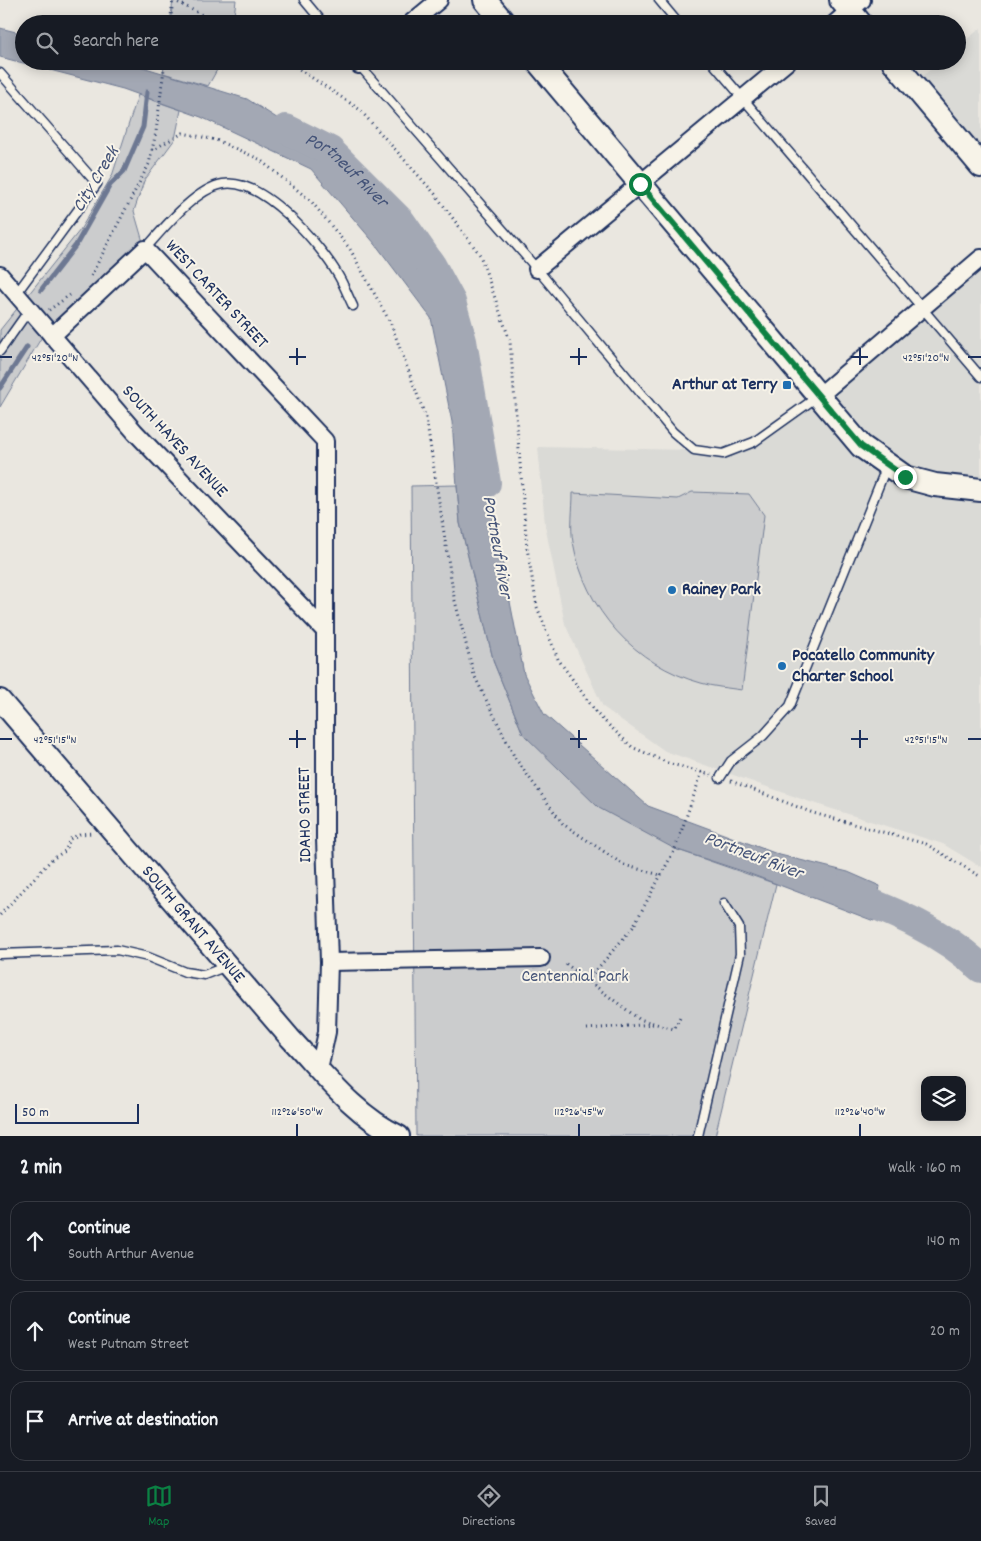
<!DOCTYPE html>
<meta charset="utf-8">
<style>
body{margin:0;font-family:Dekko,sans-serif;background:#20242c;color:#f1f3f6}
.controls{position:absolute;right:15px;bottom:15px;display:grid;overflow:hidden;border-radius:10px;box-shadow:0 2px 12px #0003}
.controls button{width:45px;height:45px;display:grid;place-items:center;padding:0;border:0;border-bottom:1px solid #363941;background:#171b24;color:#f1f3f6;font:25px sans-serif}
.scale{position:absolute;left:15px;bottom:12px;width:124px;box-sizing:border-box;padding-left:5px;border:2px solid #1b2f5e;border-top:0;font-size:14px;line-height:18px;white-space:nowrap;color:#1b2f5e;-webkit-text-stroke:4px #f7f3e8;paint-order:stroke}
.stop{position:absolute;width:15px;height:15px;margin:-11px;border:4px solid #0b8043;border-radius:50%;background:#fff}
.stop.end{background:#0b8043;border-color:#fff;box-shadow:0 1px 5px #0008}
.list{margin:0;padding:0;list-style:none}
h2{display:flex;justify-content:space-between;align-items:center;height:65px;margin:0;padding:0 20px;font-size:21px}
h2 small{font-size:16px;font-weight:400;color:#9ea1a6}
.list li{display:grid;grid-template-columns:32px 1fr auto;gap:15px;align-items:center;box-sizing:border-box;height:80px;margin:0 10px 10px;padding:0 10px;border:1px solid #363941;border-radius:15px}
.list b{display:block;font-size:19px;white-space:nowrap}
.list p{margin:0;font-size:16px;white-space:nowrap;color:#9ea1a6}
.list em{font-size:16px;font-style:normal;color:#9ea1a6}
.icon{flex:none;width:28px;height:28px;fill:none;stroke:currentColor;stroke-width:2;stroke-linecap:round;stroke-linejoin:round}
.map{position:relative;flex:none;width:981px;height:1136px;overflow:hidden}
.search{position:absolute;background:#171b24;box-shadow:0 2px 12px #0003;left:15px;right:15px;top:15px;height:55px;display:flex;align-items:center;gap:12px;box-sizing:border-box;padding:0 18px;border-radius:28px;color:#9ea1a6;font-size:19px}
.sheet{height:335px;background:#171b24}
nav{display:flex;justify-content:space-around;align-items:center;box-sizing:border-box;height:70px;border-top:1px solid #363941;background:#171b24;font-size:14px;color:#9ea1a6}
nav a{display:grid;justify-items:center;gap:2px}
nav .on{color:#0b8043}
.map>svg:first-child{display:block}
.built{fill:#dadad6}
.green{fill:#cbcccd;stroke:#737e96}
.water{fill:#a3a8b4;stroke:#6d7892}
.lines{fill:none;stroke-linecap:round;stroke-linejoin:round}
.stream{stroke:#6d7892;stroke-width:5}
.river{stroke:#a3a8b4;stroke-width:30}
.service-casing{stroke:#1b2f5e;stroke-width:11}
.minor-casing{stroke:#1b2f5e;stroke-width:20}
.tertiary-casing{stroke:#1b2f5e;stroke-width:24}
.secondary-casing{stroke:#1b2f5e;stroke-width:26}
.path{stroke:#1b2f5e;stroke-width:3;stroke-dasharray:1 4;stroke-linecap:butt}
.service{stroke:#f7f3e8;stroke-width:8}
.minor{stroke:#f7f3e8;stroke-width:16}
.tertiary{stroke:#f7f3e8;stroke-width:20}
.secondary{stroke:#f7f3e8;stroke-width:22}
.route{stroke:#0b8043;stroke-width:6}
.ticks{fill:none;stroke:#1b2f5e;stroke-width:2}
.poi-dot{fill:#1f6fb2;stroke:#f7f3e8;stroke-width:2}
.labels{text-anchor:middle;dominant-baseline:central;stroke-width:4;stroke-linejoin:round;paint-order:stroke}
.street-label{font-size:18px;fill:#1b2f5e;stroke:#f7f3e8}
.poi-label{font-size:18px;font-weight:bold;fill:#1b2f5e;stroke:#f7f3e8;text-anchor:start}
.park-label{font-size:18px;fill:#47567a;stroke:#f7f3e8}
.water-label{font-size:19px;font-style:italic;fill:#445378;stroke:#f7f3e8}
.ticks-label{font-size:12px;text-anchor:middle;fill:#1b2f5e;stroke:#f7f3e8;stroke-width:4;stroke-linejoin:round;paint-order:stroke}
</style>
<div class="map">
<svg width="981" height="1136" viewBox="0 0 981 1136">
<rect width="100%" height="100%" fill="#eae7e0"/>
<filter id="ink" filterUnits="userSpaceOnUse"><feTurbulence type="fractalNoise" baseFrequency=".02" numOctaves="2"/><feDisplacementMap in="SourceGraphic" scale="10" xChannelSelector="R" yChannelSelector="G"/><feConvolveMatrix kernelMatrix="1 2 1 2 8 2 1 2 1" color-interpolation-filters="sRGB"/></filter>
<g filter="url(#ink)">
<!-- built -->
<g class="built">
<path d="M981,28V166L912,85L940,61H957V47Z"/>
<path d="M981,258V867L943,844L810,802L665,751L603,707L565,624L545,525L538,447L694,450L722,454L754,442L820,395Z"/>
</g>
<!-- green -->
<g class="green">
<path d="M173,0H236L233,24H170Z"/>
<path d="M165,61H222L208,86L163,73Z"/>
<path d="M138,95L181,110L175,139L144,181L134,211L145,249L46,330L0,407V330L80,230L112,176Z"/>
<path d="M457,485L460,523L494,663L523,734L675,849L776,884L715,1136H416L411,486Z"/>
<path d="M692,492L749,494L764,515L742,690C729,688 714,687 701,683C635,665 585,610 573,542C570,527 573,509 573,493L678,499Z"/>
</g>
<!-- water -->
<path class="water" d="M0,28L24,34V61H123L247,99L322,147L401,222L455,317L524,674L544,714L648,806L780,855L848,872L880,886L874,921L745,872L675,849L599,808L523,734L494,663L460,523L452,422L431,318L376,245L311,169L201,117L123,89L0,57Z"/>
<g class="lines">
<!-- stream -->
<g class="stream">
<path d="M41,290L76,245L110,185L124,171L143,127L147,92"/>
<path d="M0,388L27,347"/>
</g>
<!-- river -->
<g class="river">
<path id="s1" d="M286,129L330,151L401,222L431,265L451,302L462,341L486,483"/>
<path d="M838,890C889,910 940,929 981,968"/>
</g>
<defs>
<g id="service">
<path d="M304,0L324,24"/>
<path d="M659,0L679,24"/>
<path d="M711,61L981,377"/>
<path d="M359,65L537,269L673,432L694,450L723,454L754,442L817,397"/>
<path d="M0,73L97,184L16,294"/>
<path d="M145,249C164,228 195,189 223,184C262,177 320,244 338,275C344,285 348,296 353,306"/>
<path d="M0,351L29,310"/>
<path d="M720,778L731,761L763,736L790,706L886,468"/>
<path d="M0,954L117,950L148,957L185,972L204,975L227,966"/>
<path d="M698,1136L740,954L739,927L724,903"/>
</g>
<g id="minor">
<path d="M410,24L439,0"/>
<path d="M834,24L862,0"/>
<path d="M359,65L364,61"/>
<path d="M537,269L788,61"/>
<path d="M0,275L135,432L325,631"/>
<path d="M52,336L145,249L325,441V838L329,962L327,1032L319,1069"/>
<path d="M820,395L981,258"/>
<path d="M329,962L541,958"/>
</g>
<g id="tertiary">
<path id="s2" d="M0,700L290,1038C323,1073 355,1116 399,1136"/>
</g>
<g id="secondary">
<path d="M485,0L505,24"/>
<path d="M841,0L861,24"/>
<path d="M537,61L861,446L905,477L935,485L981,490"/>
<path d="M893,61L981,166"/>
</g>
</defs>
<!-- service casing -->
<use href="#service" class="service-casing"/>
<!-- minor casing -->
<use href="#minor" class="minor-casing"/>
<!-- tertiary casing -->
<use href="#tertiary" class="tertiary-casing"/>
<!-- secondary casing -->
<use href="#secondary" class="secondary-casing"/>
<!-- path -->
<g class="path">
<path d="M170,24L173,0L220,24"/>
<path d="M287,61L359,109L435,194L480,255L510,341L527,548L537,607L558,659L598,715L632,747L668,763L711,775"/>
<path d="M152,150L183,133L216,140L259,159L311,201L350,249L391,324L426,418L454,597L474,675L515,758L563,824L624,865L660,875"/>
<path d="M91,276L149,164L156,132L165,61"/>
<path d="M49,310L70,295"/>
<path d="M731,781L813,813L926,844L981,877"/>
<path d="M0,915L52,859L65,851L70,839L80,834L93,833"/>
<path d="M566,964L639,1019L674,1029L680,1017"/>
<path d="M587,981L633,927L675,849L702,772"/>
<path d="M587,1029L654,1024"/>
</g>
<!-- service -->
<use href="#service" class="service"/>
<!-- minor -->
<use href="#minor" class="minor"/>
<!-- tertiary -->
<use href="#tertiary" class="tertiary"/>
<!-- secondary -->
<use href="#secondary" class="secondary"/>
</g>
</g>
<g class="lines" filter="url(#ink)">
<!-- route -->
<path class="route" d="M640,184L861,446L905,477"/>
</g>
<!-- ticks -->
<path class="ticks" d="M297,348V365M579,348V365M860,348V365M0,357H12M289,357H306M570,357H587M851,357H868M968,357H981M297,730V748M579,730V748M860,730V748M0,739H12M289,739H306M570,739H587M851,739H868M968,739H981M297,1124V1136M579,1124V1136M860,1124V1136"/>
<!-- markers -->
<g class="poi-dot">
<rect x="782" y="380" width="10" height="10" rx="2.5"/>
<circle cx="672" cy="590" r="5"/>
<circle cx="782" cy="666" r="5"/>
</g>
<g class="labels">
<!-- street labels -->
<g class="street-label">
<text transform="translate(216 295) rotate(47)">WEST CARTER STREET</text>
<text transform="translate(174 442) rotate(47)">SOUTH HAYES AVENUE</text>
<text transform="translate(306 815) rotate(-91)">IDAHO STREET</text>
<text stroke="none"><textPath href="#s2" startOffset="296">SOUTH GRANT AVENUE</textPath></text>
</g>
<!-- poi labels -->
<g class="poi-label">
<text x="777" y="385" text-anchor="end">Arthur at Terry</text>
<text x="682" y="590">Rainey Park</text>
<text x="792" y="656">Pocatello Community<tspan x="792" dy="21">Charter School</tspan></text>
</g>
<!-- park labels -->
<g class="park-label">
<text x="575" y="977">Centennial Park</text>
</g>
<!-- water labels -->
<g class="water-label">
<text stroke="none"><textPath href="#s1" startOffset="74">Portneuf River</textPath></text>
<text transform="translate(97 180) rotate(-59)">City Creek</text>
<text transform="translate(496 547) rotate(80)">Portneuf River</text>
<text transform="translate(753 857) rotate(21)">Portneuf River</text>
</g>
</g>
<g class="ticks-label">
<text x="55" y="361">42°51'20"N</text>
<text x="926" y="361">42°51'20"N</text>
<text x="55" y="743">42°51'15"N</text>
<text x="926" y="743">42°51'15"N</text>
<text x="297" y="1115">112°26'50"W</text>
<text x="579" y="1115">112°26'45"W</text>
<text x="860" y="1115">112°26'40"W</text>
</g>
</svg>
<div class="controls">
<button><svg class="icon" aria-label="layers" viewBox="0 0 24 24"><path d="M12 4l9 5-9 5-9-5zM3 14l9 5 9-5"/></svg></button>
</div>
<div class="scale">50 m</div>
<div class="stop" style="left:640px;top:184px"></div>
<div class="stop end" style="left:905px;top:477px"></div>
<div class="search"><svg class="icon" aria-label="search" viewBox="0 0 24 24"><circle cx="10" cy="10" r="6"/><path d="M15 15l6 6"/></svg>Search here</div>
</div>
<section class="sheet">
<h2>2 min<small>Walk · 160 m</small></h2>
<ul class="list">
<li><svg class="icon" aria-label="ahead" viewBox="0 0 24 24"><path d="M12 20V5M6 11l6-6 6 6"/></svg><div><b>Continue</b><p>South Arthur Avenue</p></div><em>140 m</em></li>
<li><svg class="icon" aria-label="ahead" viewBox="0 0 24 24"><path d="M12 20V5M6 11l6-6 6 6"/></svg><div><b>Continue</b><p>West Putnam Street</p></div><em>20 m</em></li>
<li><svg class="icon" aria-label="arrive" viewBox="0 0 24 24"><path d="M6 21V4h12l-3 4 3 4H6"/></svg><div><b>Arrive at destination</b></div></li>
</ul>
</section>
<nav>
<a class="on"><svg class="icon" aria-label="map" viewBox="0 0 24 24"><path d="M3 6l6-2 6 2 6-2v14l-6 2-6-2-6 2zM9 4v14M15 6v14"/></svg>Map</a>
<a><svg class="icon" aria-label="directions" viewBox="0 0 24 24"><path d="M12 3l9 9-9 9-9-9zM9 14v-3h6M13 9l2 2-2 2"/></svg>Directions</a>
<a><svg class="icon" aria-label="saved" viewBox="0 0 24 24"><path d="M7 4h10v16l-5-4-5 4z"/></svg>Saved</a>
</nav>
